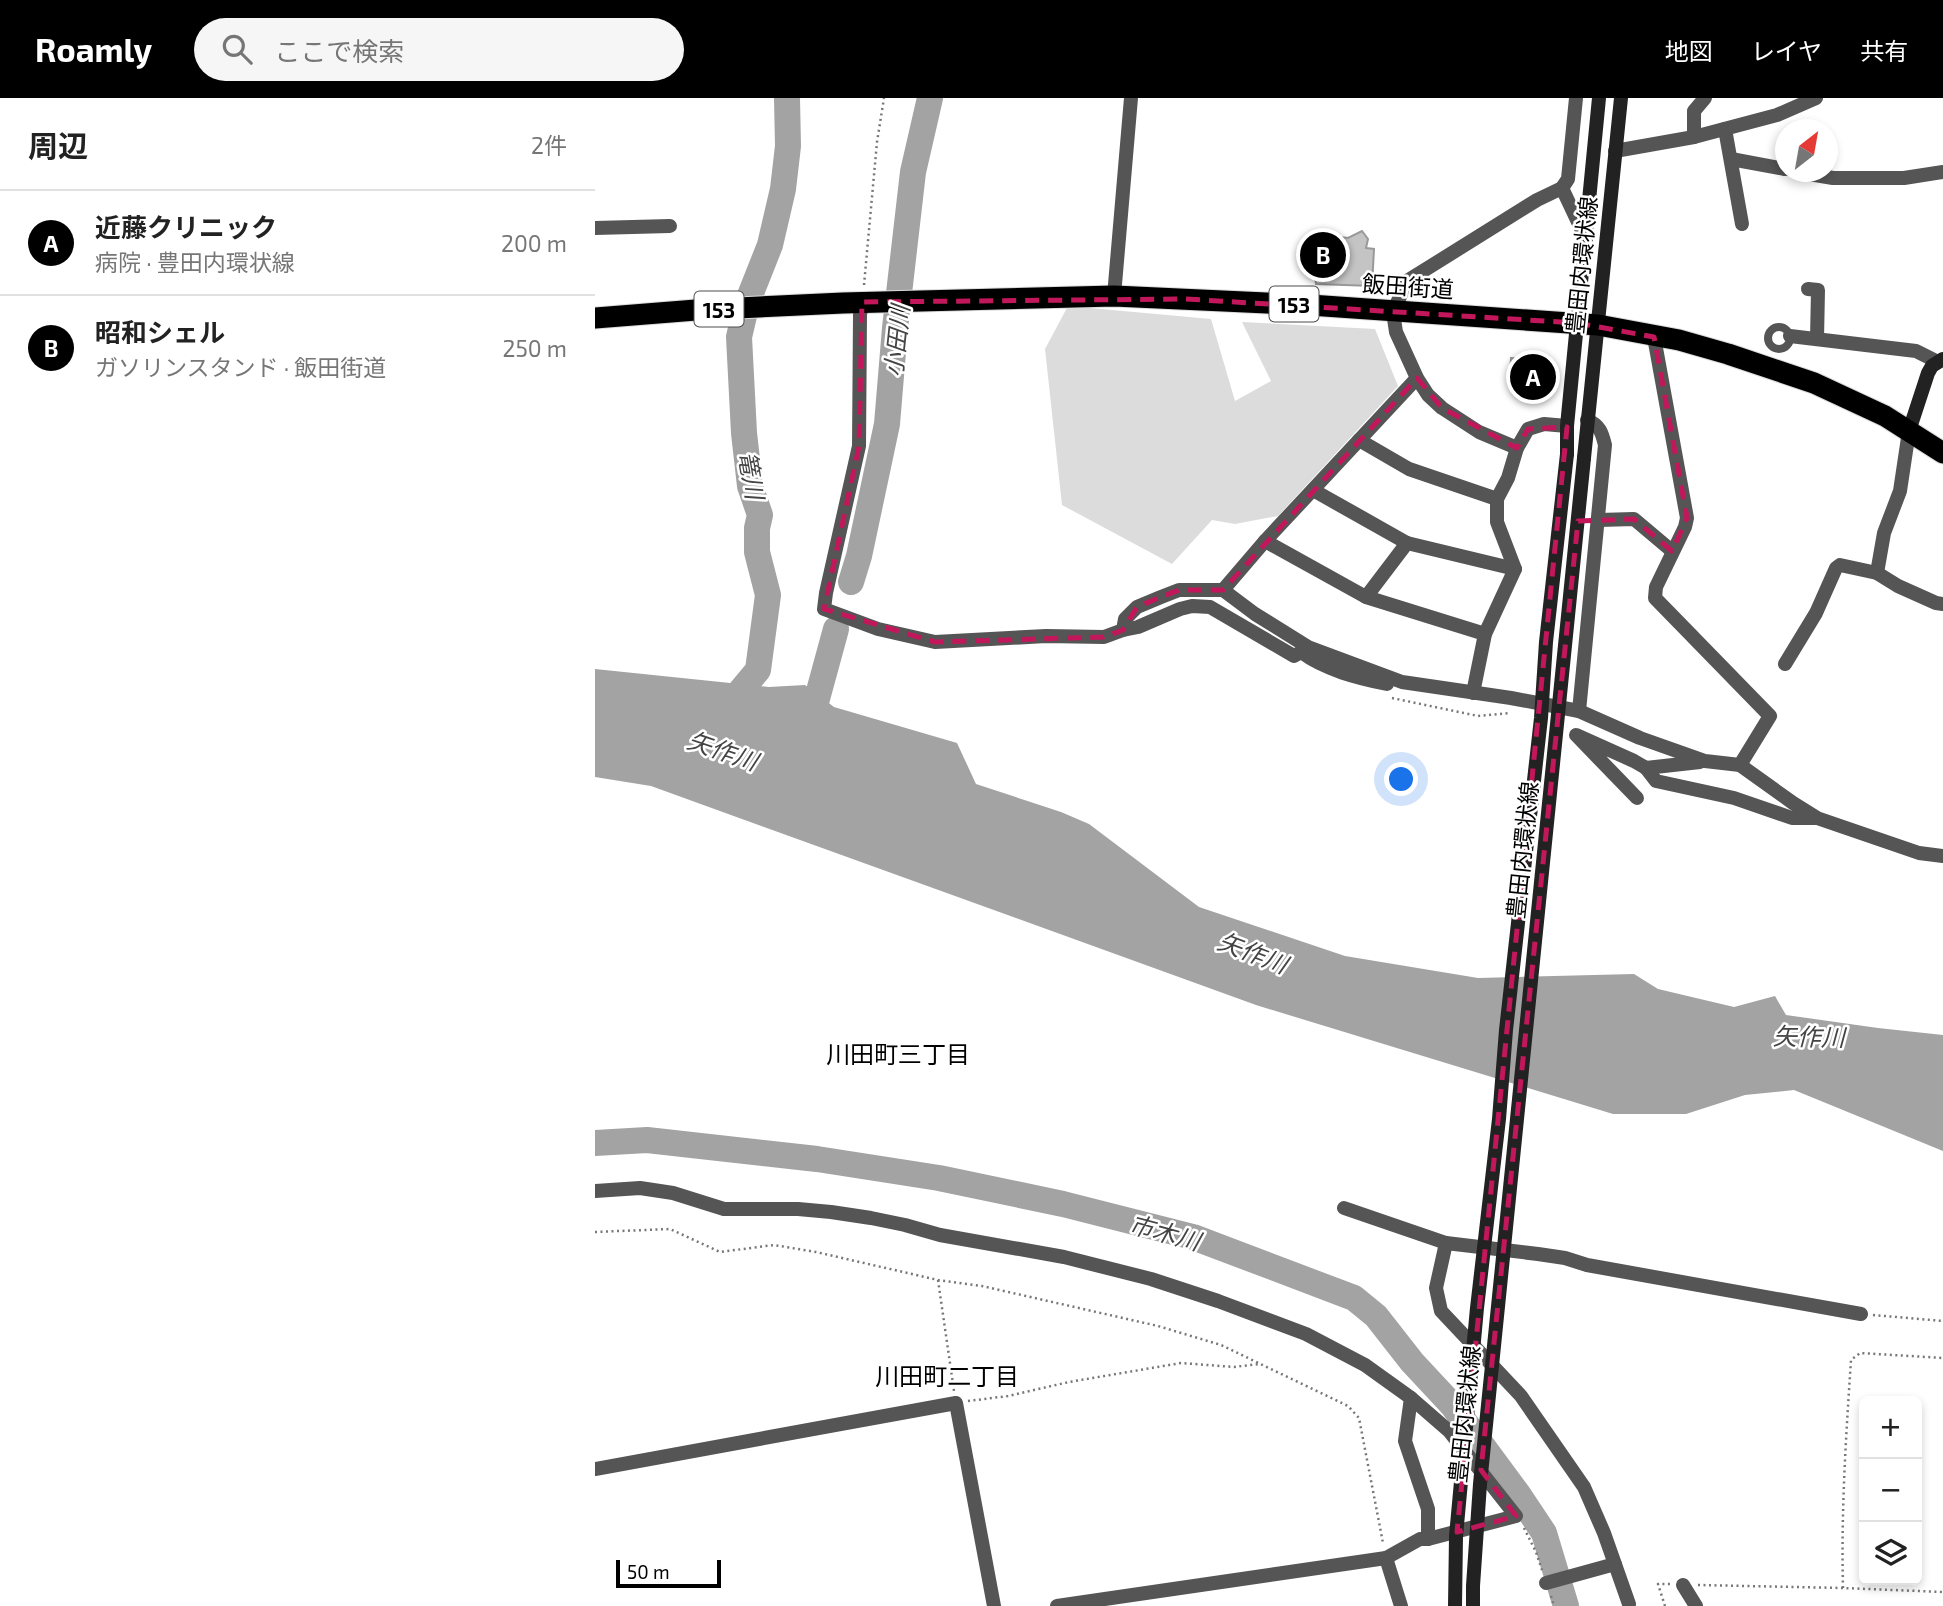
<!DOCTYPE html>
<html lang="ja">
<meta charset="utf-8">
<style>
body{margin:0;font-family:"Exo 2","Noto Sans JP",sans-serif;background:#f6f6f6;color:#222}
.controls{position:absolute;right:21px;bottom:21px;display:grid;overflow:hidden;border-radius:10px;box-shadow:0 4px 10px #0003}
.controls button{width:63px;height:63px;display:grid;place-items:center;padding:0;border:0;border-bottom:2px solid #e0e0e0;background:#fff;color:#222;font:35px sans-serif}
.compass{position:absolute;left:1180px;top:21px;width:63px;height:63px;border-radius:50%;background:#fff;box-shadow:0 4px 10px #0003;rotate:31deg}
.scale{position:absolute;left:21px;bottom:18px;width:105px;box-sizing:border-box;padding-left:7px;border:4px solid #000;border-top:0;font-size:19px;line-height:24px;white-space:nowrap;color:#000;-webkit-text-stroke:5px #fff;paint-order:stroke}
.you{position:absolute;left:807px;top:682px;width:24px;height:24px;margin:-18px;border:5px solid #fff;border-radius:50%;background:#1a73e8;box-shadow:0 0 0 10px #1a73e833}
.badge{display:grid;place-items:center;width:46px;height:46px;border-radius:50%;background:#000;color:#fff;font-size:23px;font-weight:700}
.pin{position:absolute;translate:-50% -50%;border:4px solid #fff;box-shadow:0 2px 7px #0006}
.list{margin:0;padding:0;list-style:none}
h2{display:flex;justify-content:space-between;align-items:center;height:91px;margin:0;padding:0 28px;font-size:30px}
h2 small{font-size:23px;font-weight:400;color:#767676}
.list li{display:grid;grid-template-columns:46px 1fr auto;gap:21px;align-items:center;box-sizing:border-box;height:105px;padding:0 28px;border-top:2px solid #e0e0e0}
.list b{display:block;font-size:26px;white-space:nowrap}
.list p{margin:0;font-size:23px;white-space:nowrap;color:#767676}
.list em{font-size:23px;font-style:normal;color:#767676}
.icon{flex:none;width:38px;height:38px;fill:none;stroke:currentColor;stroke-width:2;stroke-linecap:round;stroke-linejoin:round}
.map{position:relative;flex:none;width:1348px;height:1508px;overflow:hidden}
header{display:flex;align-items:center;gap:42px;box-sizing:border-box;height:98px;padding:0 35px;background:#000;color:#fff}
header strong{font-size:33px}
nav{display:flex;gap:38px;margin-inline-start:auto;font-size:24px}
.search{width:490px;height:63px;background:#f6f6f6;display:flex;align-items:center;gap:18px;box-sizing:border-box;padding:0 24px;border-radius:38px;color:#767676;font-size:26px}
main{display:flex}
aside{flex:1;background:#fff}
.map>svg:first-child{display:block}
.green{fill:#dcdcdc}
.water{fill:#a3a3a3}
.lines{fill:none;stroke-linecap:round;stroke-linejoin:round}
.river{stroke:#a3a3a3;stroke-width:26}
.building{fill:#c4c4c4;stroke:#999;stroke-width:2}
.highway-casing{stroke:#dbdbdb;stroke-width:23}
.path{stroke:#777;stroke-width:2.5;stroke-dasharray:2 3.5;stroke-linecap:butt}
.lane{stroke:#555;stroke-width:8}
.street{stroke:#555;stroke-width:14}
.secondary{stroke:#222;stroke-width:14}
.highway{stroke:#000;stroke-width:21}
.secondary-bridge{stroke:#222;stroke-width:14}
.marked{fill:none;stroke:#c2185b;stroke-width:5;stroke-dasharray:14 9;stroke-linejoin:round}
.labels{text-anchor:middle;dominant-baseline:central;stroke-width:5;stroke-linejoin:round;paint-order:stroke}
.shield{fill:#fff;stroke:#4c4c4c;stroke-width:2}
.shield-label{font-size:21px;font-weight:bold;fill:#000}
.street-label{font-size:23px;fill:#000;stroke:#fff}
.water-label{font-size:24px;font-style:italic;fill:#444;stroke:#fff}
.neighbourhood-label{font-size:24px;fill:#000;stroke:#fff}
</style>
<header>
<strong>Roamly</strong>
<div class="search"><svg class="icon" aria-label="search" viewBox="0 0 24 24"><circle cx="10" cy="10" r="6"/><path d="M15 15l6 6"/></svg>ここで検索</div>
<nav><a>地図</a><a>レイヤ</a><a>共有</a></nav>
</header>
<main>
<aside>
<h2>周辺<small>2件</small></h2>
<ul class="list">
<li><span class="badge">A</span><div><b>近藤クリニック</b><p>病院 · 豊田内環状線</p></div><em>200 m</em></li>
<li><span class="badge">B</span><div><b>昭和シェル</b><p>ガソリンスタンド · 飯田街道</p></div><em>250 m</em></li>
</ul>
</aside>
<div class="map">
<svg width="1348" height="1508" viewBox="0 0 1348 1508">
<rect width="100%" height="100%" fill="#fff"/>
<!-- green -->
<path class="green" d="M473,208L616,221L640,303L676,283L647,224L780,231L803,288L683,418L640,426L617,422L577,466L467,407L450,251Z"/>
<!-- water -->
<path class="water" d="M0,571L174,589L210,587L239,609L362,645L381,686L466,714L494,726L604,809L750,858L883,880L1039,876L1063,891L1139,909L1180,898L1191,917L1283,930L1348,937V1053L1199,992L1150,997L1091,1016H1018L661,907L56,688L0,679Z"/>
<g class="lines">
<!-- river -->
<g class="river">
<path d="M256,484L264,458L292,326L300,230L318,74L335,0"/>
<path d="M128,614L163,572L173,497L162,454V430L165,417L155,388L149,335L144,239L152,205L175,147L188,91L193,48L192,0"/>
<path d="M214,630L241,531"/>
<path d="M0,1045L52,1042L222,1061L344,1080L468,1106L598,1139L759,1200L781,1218L817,1264L858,1308L923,1396L949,1435L971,1508"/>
</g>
</g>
<!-- building -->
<g class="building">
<path d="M767,133L773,141L771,150L779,151L777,188L721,186L715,143H721V136L753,140Z"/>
<path d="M916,260L948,262V266H952V295L940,299L933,280L915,279Z"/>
</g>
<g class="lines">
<defs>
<path id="highway" d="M0,220L101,212L248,205L519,198L715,207L1003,227L1084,242L1133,256L1219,285L1290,318L1348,355"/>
</defs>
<!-- highway casing -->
<use href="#highway" class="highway-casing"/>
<!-- path -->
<g class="path">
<path d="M269,187L282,44L289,0"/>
<path d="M797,600L883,618L915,615"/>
<path d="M0,1134L75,1131L125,1154L179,1147L221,1154L343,1182L387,1188L563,1228L626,1247L753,1308L764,1320L788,1445"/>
<path d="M343,1182L359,1293"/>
<path d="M1278,1217L1348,1223"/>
<path d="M373,1303L413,1298L474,1284L586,1265L639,1269L664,1266"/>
<path d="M929,1430L941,1454L947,1472"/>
<path d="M1103,1487L1248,1490L1348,1494"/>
<path d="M1248,1490C1246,1413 1251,1338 1256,1262L1265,1255L1348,1260"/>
<path d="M956,1498L959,1508"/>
<path d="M1070,1508L1063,1486H1075"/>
</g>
<!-- lane -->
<circle class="lane" cx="1184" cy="240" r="11"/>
<!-- street -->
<g class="street">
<path d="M1130,31L1147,126"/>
<path d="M1099,39V13L1110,0"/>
<path d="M1020,53L1099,39L1182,17L1221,0"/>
<path d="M1136,61L1190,71"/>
<path d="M1202,74L1238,80H1309L1348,74"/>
<path d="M967,90L973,81L981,0"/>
<path d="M0,130L75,128"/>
<path d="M1213,191L1223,192L1222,241"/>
<path d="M519,198L536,0"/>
<path d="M267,204L265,217L264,348L231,495L229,511L283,531L340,544L451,538L509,539L528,532L530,521L542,509L566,499L584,492H628L660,516L713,549L807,584L916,600L984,613L1045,640L1110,663L1145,667L1198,705L1222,720L1324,755L1348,758"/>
<path d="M1195,238L1321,253L1343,264"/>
<path d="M1059,239L1092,420L1090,429L1061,489L1060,500L1175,618L1145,667"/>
<path d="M764,342L814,371L902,401"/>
<path d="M922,350L884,334L847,310L833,297L822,280L801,234L798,214L812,183L942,102L967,90L991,141"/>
<path d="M718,392L812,445L920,471"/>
<path d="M1004,422L1039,421L1077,453"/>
<path d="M670,443L771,499L890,536"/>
<path d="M1282,475L1289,435L1305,393L1314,333"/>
<path d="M628,492L670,443L822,280"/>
<path d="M771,499L812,445"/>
<path d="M528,532L543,529L585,511L597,508L615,509L699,558L706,554C730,572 763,580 792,586"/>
<path d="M1190,566L1221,515L1241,470L1245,467L1282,475L1303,488L1341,505L1348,506"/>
<path d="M878,595L890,536L920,471L902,424V401L913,380L922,350L933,331L949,326L972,328"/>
<path d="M984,613L1010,347C1007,335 1005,327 992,322"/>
<path d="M1051,670L1061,683L1139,700L1197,720H1220"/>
<path d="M1042,700L981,637L1039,663L1051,670L1105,664"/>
<path d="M0,1093L45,1090L78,1095L129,1111H203L236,1114L276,1120L310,1127L345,1137L469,1159L556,1181L623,1203L711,1236L770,1267L816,1300L854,1333L921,1418L833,1441H825L791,1460L462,1508"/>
<path d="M749,1110L851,1145L943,1156L970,1160L992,1167L1266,1216"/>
<path d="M851,1145L841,1190L846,1213L926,1298L989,1389L1009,1435L1034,1506"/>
<path d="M816,1300L810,1343L833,1411V1441"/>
<path d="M0,1371L361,1305L399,1508"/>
<path d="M791,1460L806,1508"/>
<path d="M951,1485L1020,1466"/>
<path d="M1088,1487L1101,1508"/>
</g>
<!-- secondary -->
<g class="secondary">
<path d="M1314,333L1333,275L1337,268L1348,261"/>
<path d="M972,356V328L1004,0"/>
<path d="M989,360L1026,0"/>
</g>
<!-- highway -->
<use href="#highway" class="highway"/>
<!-- secondary-bridge -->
<g class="secondary-bridge">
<path d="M860,1508L861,1438L882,1210L904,1021L911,932L946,620L951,544L972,356"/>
<path d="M878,1508V1488L885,1386L989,360"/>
</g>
</g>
<!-- marked area -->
<path class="marked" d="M591,201L982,225L1059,239L1092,420L1077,453L1039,421L983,423L886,1372L921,1418L862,1434L972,329L933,331L922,350L847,310L822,280L628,492H584L566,499L542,509L528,532L509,539L340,544L229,511L264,348L267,204Z"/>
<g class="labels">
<!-- shield labels -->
<g class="shield">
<rect x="674.5" y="188.5" width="49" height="35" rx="5"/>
<rect x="99.5" y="193.5" width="49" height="35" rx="5"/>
</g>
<g class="shield-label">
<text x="699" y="206">153</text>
<text x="124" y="211">153</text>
</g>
<!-- street labels -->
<g class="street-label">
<text transform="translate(986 167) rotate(-84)">豊田内環状線</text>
<text transform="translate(813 188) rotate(4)">飯田街道</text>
<text transform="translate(927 752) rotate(-84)">豊田内環状線</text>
<text transform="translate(869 1316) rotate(-84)">豊田内環状線</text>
</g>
<!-- water labels -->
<g class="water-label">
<text transform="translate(301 243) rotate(-84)">小田川</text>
<text transform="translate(157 377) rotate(80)">篭川</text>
<text transform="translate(128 652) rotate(19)">矢作川</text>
<text transform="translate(658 854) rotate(21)">矢作川</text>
<text transform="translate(1214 938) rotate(1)">矢作川</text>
<text transform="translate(570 1134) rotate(15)">市木川</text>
</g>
<!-- neighbourhood labels -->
<g class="neighbourhood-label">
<text x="303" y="955">川田町三丁目</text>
<text x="352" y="1277">川田町二丁目</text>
</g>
</g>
</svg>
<div class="controls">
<button>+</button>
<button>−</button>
<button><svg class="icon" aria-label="layers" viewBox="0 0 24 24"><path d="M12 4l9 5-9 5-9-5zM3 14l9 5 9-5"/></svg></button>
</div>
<svg class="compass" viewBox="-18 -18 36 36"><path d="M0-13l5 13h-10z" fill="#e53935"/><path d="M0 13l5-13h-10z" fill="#767676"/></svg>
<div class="scale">50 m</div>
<div class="you"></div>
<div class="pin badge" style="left:938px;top:279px">A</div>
<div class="pin badge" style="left:728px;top:157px">B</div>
</div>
</main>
